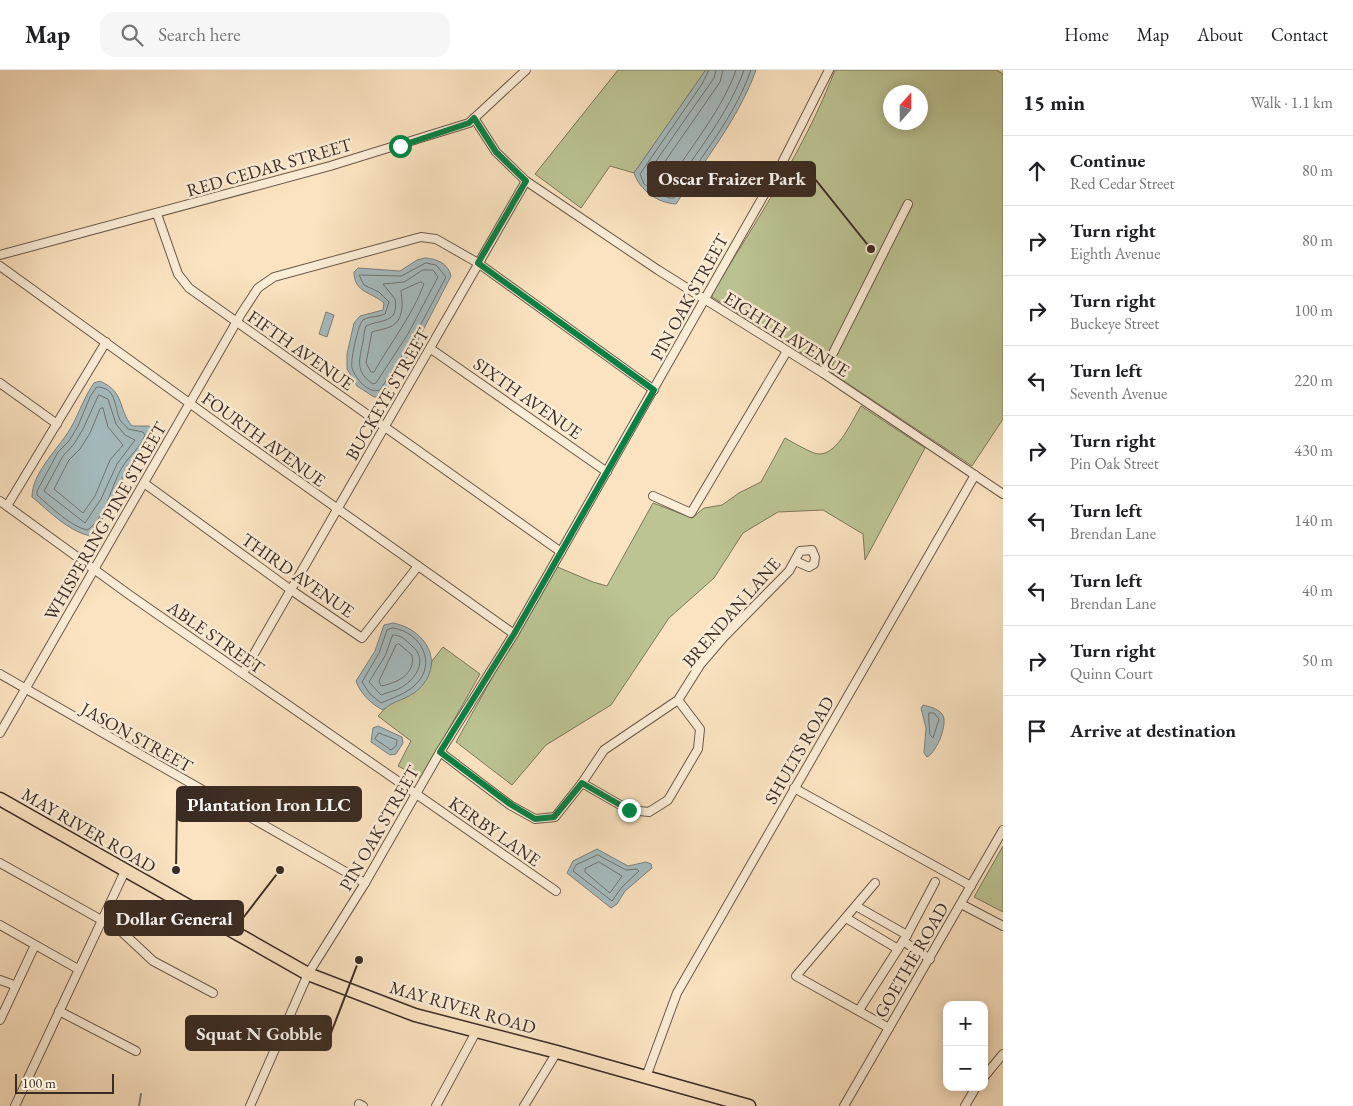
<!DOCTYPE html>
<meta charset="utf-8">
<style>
body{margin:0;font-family:"EB Garamond",serif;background:#f6f6f6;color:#202124}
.controls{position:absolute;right:15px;bottom:15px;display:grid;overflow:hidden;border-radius:10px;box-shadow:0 2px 12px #0003}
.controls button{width:45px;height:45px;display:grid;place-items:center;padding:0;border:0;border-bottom:1px solid #e0e0e0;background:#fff;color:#202124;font:25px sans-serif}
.compass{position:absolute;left:883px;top:15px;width:45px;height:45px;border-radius:50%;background:#fff;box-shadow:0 2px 12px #0003;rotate:21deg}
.scale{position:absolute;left:15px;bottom:12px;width:99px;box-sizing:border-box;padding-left:5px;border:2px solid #3a2b23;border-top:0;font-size:14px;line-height:18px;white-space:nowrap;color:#3a2b23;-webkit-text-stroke:4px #fcedd7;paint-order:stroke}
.stop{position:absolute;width:15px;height:15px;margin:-11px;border:4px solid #0b8043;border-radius:50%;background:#fff}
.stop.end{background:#0b8043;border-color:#fff;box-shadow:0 1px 5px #0008}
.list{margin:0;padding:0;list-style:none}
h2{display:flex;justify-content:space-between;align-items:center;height:65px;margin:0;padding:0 20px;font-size:21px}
h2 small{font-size:16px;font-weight:400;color:#757577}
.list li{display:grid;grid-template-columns:32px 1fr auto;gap:15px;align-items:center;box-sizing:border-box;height:70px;padding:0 20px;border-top:1px solid #e0e0e0}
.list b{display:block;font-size:19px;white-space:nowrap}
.list p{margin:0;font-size:16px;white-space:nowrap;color:#757577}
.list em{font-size:16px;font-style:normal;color:#757577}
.icon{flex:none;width:28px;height:28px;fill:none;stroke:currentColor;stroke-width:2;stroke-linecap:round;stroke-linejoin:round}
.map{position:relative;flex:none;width:1003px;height:1036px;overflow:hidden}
header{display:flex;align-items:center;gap:30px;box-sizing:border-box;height:70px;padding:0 25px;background:#fff;border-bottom:1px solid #e0e0e0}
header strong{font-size:24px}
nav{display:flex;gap:28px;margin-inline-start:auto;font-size:18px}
.search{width:350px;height:45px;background:#f6f6f6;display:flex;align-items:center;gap:12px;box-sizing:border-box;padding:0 18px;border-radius:15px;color:#757577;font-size:19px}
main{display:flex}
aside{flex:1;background:#fff}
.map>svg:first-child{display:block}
.green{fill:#bcc494;stroke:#7b785c;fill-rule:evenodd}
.water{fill:#a5bbbf;stroke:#7a8181}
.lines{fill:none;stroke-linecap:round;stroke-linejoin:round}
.shore{stroke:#707371;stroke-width:1}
.stream{stroke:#7a8181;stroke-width:2}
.minor-casing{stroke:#6a594a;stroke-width:10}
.primary-casing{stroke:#3a2b23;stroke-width:15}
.minor{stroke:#fcedd7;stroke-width:8}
.primary{stroke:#fbe3c1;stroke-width:12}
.route{stroke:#0b8043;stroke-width:6}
.labels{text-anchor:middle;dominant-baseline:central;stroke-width:5;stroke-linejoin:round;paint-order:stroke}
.street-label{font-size:18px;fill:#3a2b23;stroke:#fcedd7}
.leader{fill:none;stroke:#3a2b23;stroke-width:2}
.callout-dot{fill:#3a2b23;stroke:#fcedd7;stroke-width:2}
.callout{fill:#3a2b23;stroke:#3a2b23;stroke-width:2}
.callout-label{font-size:19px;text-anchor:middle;font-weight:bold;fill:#fff}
</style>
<header>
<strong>Map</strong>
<div class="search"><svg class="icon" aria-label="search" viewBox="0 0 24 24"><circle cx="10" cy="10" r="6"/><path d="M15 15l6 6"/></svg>Search here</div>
<nav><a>Home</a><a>Map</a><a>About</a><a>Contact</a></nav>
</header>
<main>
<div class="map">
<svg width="1003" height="1036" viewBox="0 0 1003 1036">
<rect width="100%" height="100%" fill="#fbe3c1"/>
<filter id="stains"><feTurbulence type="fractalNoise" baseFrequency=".004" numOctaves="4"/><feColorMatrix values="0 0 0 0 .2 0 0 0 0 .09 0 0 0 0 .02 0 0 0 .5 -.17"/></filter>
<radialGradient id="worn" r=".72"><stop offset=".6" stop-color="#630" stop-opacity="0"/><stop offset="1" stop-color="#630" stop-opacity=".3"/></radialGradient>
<!-- green -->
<g class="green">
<path d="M618,0H709L705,1L634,103L610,96L581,138L535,104Z"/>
<path d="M835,0H996L1003,4V349L972,396L797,280L712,227V224C755,152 805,79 835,0ZM891,22H921V52H891Z"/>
<path d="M861,336L925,378L865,490L863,464L823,440L778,442L743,463L714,508L669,548L611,635L546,675L512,715L456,672L555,496L593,512L607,516L653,433L692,448L704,438L722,435L739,423L761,412L785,368C794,373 804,379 814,383C835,391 851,352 861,336Z"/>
<path d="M443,577L480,604L421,708L398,696L411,671L378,646L390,633L405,628L429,604L432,591Z"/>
<path d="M1003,776V842L974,827Z"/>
</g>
<!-- water -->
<g class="water">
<path d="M709,0H756C739,48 704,91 676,134C657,133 640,120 634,103L705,1Z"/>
<path d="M425,188C437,189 448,193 451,206L418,270L383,326L374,327L357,316L347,299V284L354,253L360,246L383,240L384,233C372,222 354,223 354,202L358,198L400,201L417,190Z"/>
<path d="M326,242L334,245L327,267L319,264Z"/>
<path d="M100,311C126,323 117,338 132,356H149L152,361L140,385L127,399L111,434L96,460L90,466C68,461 49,441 32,427C32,401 61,377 73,354C80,340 85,326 94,313Z"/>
<path d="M393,553C425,559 446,592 419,619C409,629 394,630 383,640C371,634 360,623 356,611L375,581L384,555Z"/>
<path d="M923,635C930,637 937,638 942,644C949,652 937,682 927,687L924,683L926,658L921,638Z"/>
<path d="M378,656L402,667L403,673L396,684L390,685L371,672L373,658Z"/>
<path d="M597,779L628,796L646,792L651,794L652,798L625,821L617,834L611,838L567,803L573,791Z"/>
</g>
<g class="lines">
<!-- shore -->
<g class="shore">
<path d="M709,0L702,14L640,104L644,114L669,128H674C701,87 735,46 751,0"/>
<path d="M716,0L714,8L647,104L649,110L666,121H671C696,83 729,43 744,0"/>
<path d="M723,0L720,12L657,103V106L665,111H669C691,77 723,38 736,0"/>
<path d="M426,193L436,195L446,207L414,267L380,320C368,324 356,309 352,298C350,292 358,254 363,250C369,246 379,247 385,244L389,232L379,222L364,215L359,205L401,206Z"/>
<path d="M423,200H433L438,207L408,264L376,313L373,314C355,302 359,290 363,272C364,266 364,261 366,256C381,249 399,254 395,229L383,214L404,212Z"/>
<path d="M421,212L424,214C412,246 391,272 374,302H371L366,293L372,262C377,260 382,260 387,258C404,253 403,235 401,221Z"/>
<path d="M97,317C117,317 114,337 120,350C122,353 126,356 128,359L143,362L145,365C140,378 130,385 123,396C111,414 106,449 87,460C70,456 51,437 37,425V421L58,382L69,371L78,356L90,327Z"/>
<path d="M99,325L108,329L116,354L125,365L135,370L117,394L101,429L85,453L44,421L63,386L74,374L83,359Z"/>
<path d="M103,338L108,357L123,375L110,390L95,426L83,443L54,419L69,390L80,379L90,363L100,339Z"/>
<path d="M393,558C421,562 438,594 415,615C406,624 392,628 381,633L370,624L362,612L379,583L387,560Z"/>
<path d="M393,565C401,565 406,570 412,576C428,589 417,608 402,617C396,621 388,622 381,625L369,612L385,586Z"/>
<path d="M399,574L412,585C416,604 397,613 381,616L379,611L396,575Z"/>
<path d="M929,643H934L939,649L933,668L930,665Z"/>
<path d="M379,663L397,670L396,676L391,680L375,669Z"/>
<path d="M598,785L626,800L637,799L639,801L622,817L612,831L573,801L576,795Z"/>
<path d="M599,792L622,806L610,823L585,802V799Z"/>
</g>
<!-- stream -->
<path class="stream" d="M139,1036L141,1024"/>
<defs>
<g id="minor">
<path d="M474,48L496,82L526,111L658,200L823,303L1003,424"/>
<path d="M157,144L178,204L189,218L561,482"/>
<path d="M0,185L330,96L469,53L526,0"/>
<path d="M0,196L228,361L514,564"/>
<path d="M431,279L607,402"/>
<path d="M823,303L908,134"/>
<path d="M0,313L57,354"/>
<path d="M144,413L291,520L362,568L418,496"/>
<path d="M653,426L691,443L787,281"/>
<path d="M0,431L131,526L556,821"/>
<path d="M7,436L106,272"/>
<path d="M243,603L526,111"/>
<path d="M0,604L365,813"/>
<path d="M0,663L241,244L258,218L274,207L421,167L436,169L478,193L654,320"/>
<path d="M440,682L510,735L535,749L555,747L582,713L604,680L678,630L700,595L724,567L789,501L800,481L812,480L815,487L814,494L809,497L795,491"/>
<path d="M582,713L629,740L649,742L668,730L698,679L700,659L678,630"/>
<path d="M794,718L971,816"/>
<path d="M0,793L121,861L153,891L213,923"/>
<path d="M875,813L796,906L889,958"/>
<path d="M961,834L1003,856"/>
<path d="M856,836L907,865"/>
<path d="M846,848L898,879"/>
<path d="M0,855L78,899"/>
<path d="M903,871L930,889"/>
<path d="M0,910L14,915"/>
<path d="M859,940L907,865L935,812"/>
<path d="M59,941L136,981"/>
<path d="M0,950L35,875"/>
<path d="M646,1007L677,923L975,405"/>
<path d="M984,1007L1003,984"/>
<path d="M359,1034L363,1036"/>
<path d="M15,1036L125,801"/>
<path d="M250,1036L308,904L365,813L440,682L514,564L575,457L781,95L829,0"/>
<path d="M436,1036L477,960"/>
<path d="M524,1036L557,982"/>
<path d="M844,1036L1003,760"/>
<path d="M965,1036L976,1017"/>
</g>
<path id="primary" d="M0,729L308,904L415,945L557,982L749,1036"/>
</defs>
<!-- minor casing -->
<use href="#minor" class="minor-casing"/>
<!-- primary casing -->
<use href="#primary" class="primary-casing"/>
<!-- minor -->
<use href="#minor" class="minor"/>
<!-- primary -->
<use href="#primary" class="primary"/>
</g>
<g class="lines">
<!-- route -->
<path class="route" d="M400,76L469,53L474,48L496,82L526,111L478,193L654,320L514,564L440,682L510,734L535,749L554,747L582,713L629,740"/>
</g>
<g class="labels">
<!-- street labels -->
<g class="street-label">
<text transform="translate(269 97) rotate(-16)">RED CEDAR STREET</text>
<text transform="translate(689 227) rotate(-61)">PIN OAK STREET</text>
<text transform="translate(787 264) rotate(32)">EIGHTH AVENUE</text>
<text transform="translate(301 280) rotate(35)">FIFTH AVENUE</text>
<text transform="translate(387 324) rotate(-60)">BUCKEYE STREET</text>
<text transform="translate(528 328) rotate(35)">SIXTH AVENUE</text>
<text transform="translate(264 369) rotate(36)">FOURTH AVENUE</text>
<text transform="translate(105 451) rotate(-60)">WHISPERING PINE STREET</text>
<text transform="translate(298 505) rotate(35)">THIRD AVENUE</text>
<text transform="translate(731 542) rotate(-49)">BRENDAN LANE</text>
<text transform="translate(216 567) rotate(35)">ABLE STREET</text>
<text transform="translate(137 667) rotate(29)">JASON STREET</text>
<text transform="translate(799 680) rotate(-60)">SHULTS ROAD</text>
<text transform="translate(379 758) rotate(-60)">PIN OAK STREET</text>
<text transform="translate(89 760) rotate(30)">MAY RIVER ROAD</text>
<text transform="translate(495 761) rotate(35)">KERBY LANE</text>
<text transform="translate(911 890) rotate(-60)">GOETHE ROAD</text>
<text transform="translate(463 937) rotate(16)">MAY RIVER ROAD</text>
</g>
</g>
<!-- callouts -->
<path class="leader" d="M871 179L815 109M176 800L177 734M280 800L243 848M359 890L331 963"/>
<g class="callout-dot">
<circle cx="871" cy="179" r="5"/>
<circle cx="176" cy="800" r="5"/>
<circle cx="280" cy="800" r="5"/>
<circle cx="359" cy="890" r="5"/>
</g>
<g class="callout">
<rect x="648" y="92" width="167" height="34" rx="5"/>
<rect x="177" y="717" width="184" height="34" rx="5"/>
<rect x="105" y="831" width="138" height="34" rx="5"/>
<rect x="186" y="946" width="145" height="34" rx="5"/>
</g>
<g class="callout-label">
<text x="732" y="115">Oscar Fraizer Park</text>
<text x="269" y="741">Plantation Iron LLC</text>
<text x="174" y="855">Dollar General</text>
<text x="259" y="970">Squat N Gobble</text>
</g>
<rect width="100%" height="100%" filter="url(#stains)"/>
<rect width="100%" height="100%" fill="url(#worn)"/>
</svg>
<div class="controls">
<button>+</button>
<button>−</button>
</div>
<svg class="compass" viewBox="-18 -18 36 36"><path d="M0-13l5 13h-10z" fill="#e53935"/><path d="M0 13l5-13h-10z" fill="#757577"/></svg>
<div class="scale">100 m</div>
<div class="stop" style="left:400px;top:76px"></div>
<div class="stop end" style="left:629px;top:740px"></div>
</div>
<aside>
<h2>15 min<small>Walk · 1.1 km</small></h2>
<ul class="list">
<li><svg class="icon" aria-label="ahead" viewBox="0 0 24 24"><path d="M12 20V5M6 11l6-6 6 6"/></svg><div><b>Continue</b><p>Red Cedar Street</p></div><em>80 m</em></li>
<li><svg class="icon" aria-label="right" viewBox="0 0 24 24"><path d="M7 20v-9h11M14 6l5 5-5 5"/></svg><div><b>Turn right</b><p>Eighth Avenue</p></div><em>80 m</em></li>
<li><svg class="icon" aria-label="right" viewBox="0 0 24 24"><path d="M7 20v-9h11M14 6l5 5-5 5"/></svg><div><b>Turn right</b><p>Buckeye Street</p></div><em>100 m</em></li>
<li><svg class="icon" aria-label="left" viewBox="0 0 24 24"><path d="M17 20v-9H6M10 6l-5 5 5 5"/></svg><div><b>Turn left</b><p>Seventh Avenue</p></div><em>220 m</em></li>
<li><svg class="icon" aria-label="right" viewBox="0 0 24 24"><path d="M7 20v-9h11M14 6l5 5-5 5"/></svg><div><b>Turn right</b><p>Pin Oak Street</p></div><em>430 m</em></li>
<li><svg class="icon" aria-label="left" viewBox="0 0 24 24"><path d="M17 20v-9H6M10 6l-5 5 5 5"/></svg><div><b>Turn left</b><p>Brendan Lane</p></div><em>140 m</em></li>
<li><svg class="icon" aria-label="left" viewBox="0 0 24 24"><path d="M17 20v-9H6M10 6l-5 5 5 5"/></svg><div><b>Turn left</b><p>Brendan Lane</p></div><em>40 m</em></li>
<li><svg class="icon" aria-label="right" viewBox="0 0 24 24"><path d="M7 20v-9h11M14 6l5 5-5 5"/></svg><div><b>Turn right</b><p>Quinn Court</p></div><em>50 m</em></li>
<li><svg class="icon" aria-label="arrive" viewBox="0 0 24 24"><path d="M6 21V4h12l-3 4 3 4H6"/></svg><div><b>Arrive at destination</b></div></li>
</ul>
</aside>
</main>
